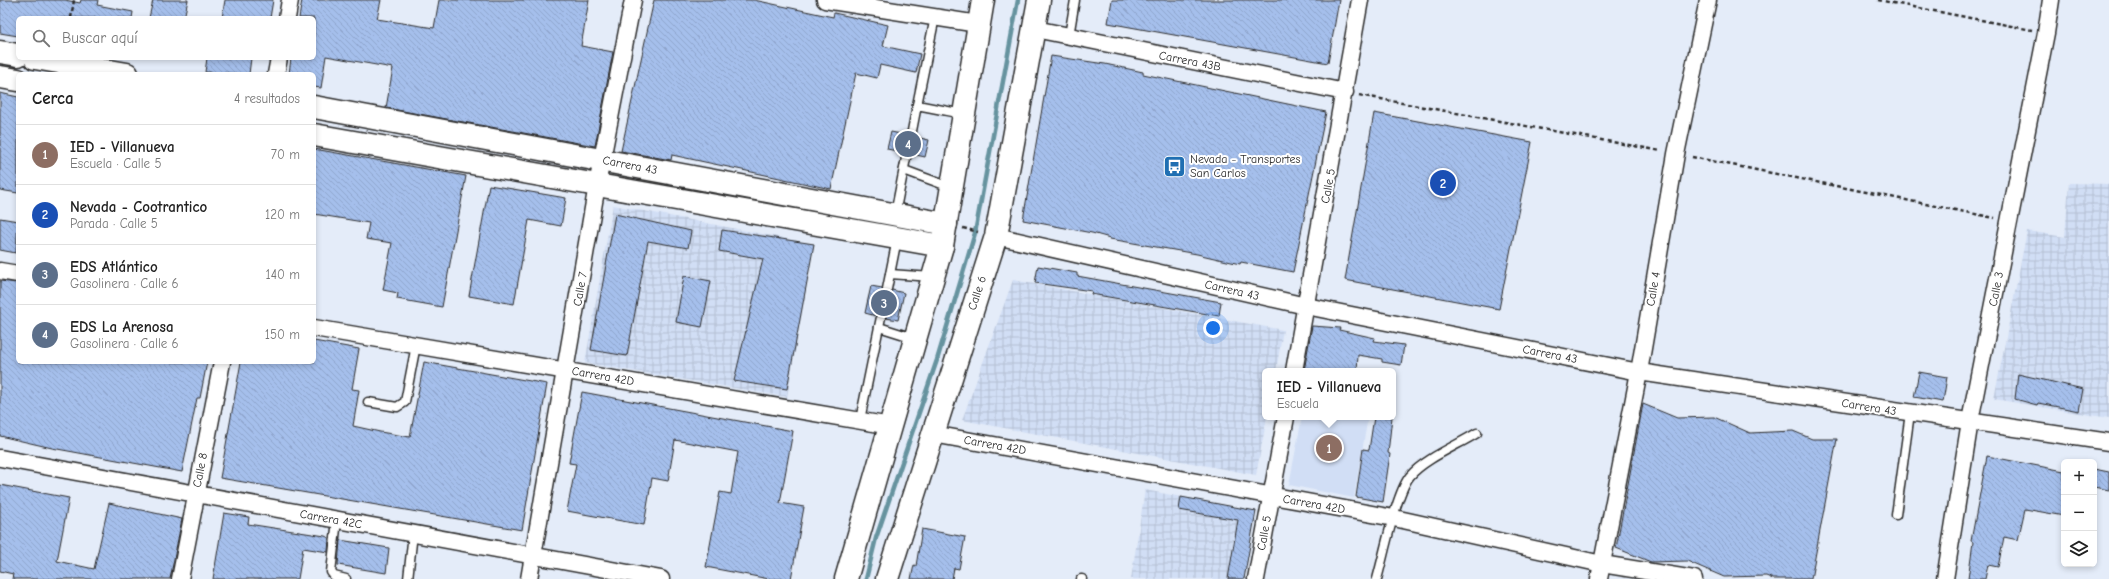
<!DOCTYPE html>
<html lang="es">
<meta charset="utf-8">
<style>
body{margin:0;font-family:"Comic Neue",sans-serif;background:#f2f2f2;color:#222}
.controls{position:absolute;right:12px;bottom:12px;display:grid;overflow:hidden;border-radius:6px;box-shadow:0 2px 6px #0003}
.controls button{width:36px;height:36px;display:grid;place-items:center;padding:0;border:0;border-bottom:1px solid #e0e0e0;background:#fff;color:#222;font:20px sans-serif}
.you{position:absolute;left:1213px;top:328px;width:14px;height:14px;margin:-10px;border:3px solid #fff;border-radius:50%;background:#1a73e8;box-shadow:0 0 0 6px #1a73e833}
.badge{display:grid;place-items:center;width:26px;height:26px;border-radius:50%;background:#1f6fb2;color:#fff;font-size:13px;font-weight:700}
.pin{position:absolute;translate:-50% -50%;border:2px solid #fff;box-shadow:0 1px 4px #0006}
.popup{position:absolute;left:1262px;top:368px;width:134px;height:52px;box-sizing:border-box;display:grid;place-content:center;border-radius:6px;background:#fff;filter:drop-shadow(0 1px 3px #0005);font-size:13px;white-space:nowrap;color:#767676}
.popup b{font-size:15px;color:#222}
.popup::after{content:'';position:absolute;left:50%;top:100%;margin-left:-8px;border:8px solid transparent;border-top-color:#fff}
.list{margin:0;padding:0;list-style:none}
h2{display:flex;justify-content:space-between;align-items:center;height:52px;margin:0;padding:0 16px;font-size:17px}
h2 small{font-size:13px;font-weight:400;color:#767676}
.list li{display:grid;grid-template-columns:26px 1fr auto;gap:12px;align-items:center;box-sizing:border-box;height:60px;padding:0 16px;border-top:1px solid #e0e0e0}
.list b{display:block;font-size:15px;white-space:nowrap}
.list p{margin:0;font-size:13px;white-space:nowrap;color:#767676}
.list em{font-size:13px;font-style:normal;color:#767676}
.icon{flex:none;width:22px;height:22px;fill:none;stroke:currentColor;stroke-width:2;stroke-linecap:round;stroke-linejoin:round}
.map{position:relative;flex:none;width:2109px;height:579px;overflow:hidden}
.search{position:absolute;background:#fff;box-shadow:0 2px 6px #0003;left:16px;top:16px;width:300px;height:44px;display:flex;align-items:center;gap:10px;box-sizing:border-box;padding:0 14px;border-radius:6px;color:#767676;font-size:15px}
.panel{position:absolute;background:#fff;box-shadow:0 2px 6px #0003;left:16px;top:72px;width:300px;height:292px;border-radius:6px}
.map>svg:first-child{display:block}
.built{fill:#d1def5}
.industrial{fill:url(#industrial-grid)}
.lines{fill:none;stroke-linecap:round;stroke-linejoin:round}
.stream{stroke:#66939f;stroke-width:4.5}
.building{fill:url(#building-back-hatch);stroke:#2b2b2b}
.lane-casing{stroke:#2b2b2b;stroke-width:11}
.street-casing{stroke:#2b2b2b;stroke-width:19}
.secondary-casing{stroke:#2b2b2b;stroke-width:25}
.primary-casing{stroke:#2b2b2b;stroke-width:25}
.path{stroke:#2b2b2b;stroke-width:2.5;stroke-dasharray:4 3;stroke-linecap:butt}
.lane{stroke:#fff;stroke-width:8}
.street{stroke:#fff;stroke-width:16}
.secondary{stroke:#fff;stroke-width:22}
.primary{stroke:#fff;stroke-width:22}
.labels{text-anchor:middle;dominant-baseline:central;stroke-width:4;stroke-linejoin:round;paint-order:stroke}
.street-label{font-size:12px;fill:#2b2b2b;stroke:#fff}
.poi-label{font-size:12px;fill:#2b2b2b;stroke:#fff;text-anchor:start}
</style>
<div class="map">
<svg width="2109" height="579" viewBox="0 0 2109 579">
<defs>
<pattern id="industrial-grid" width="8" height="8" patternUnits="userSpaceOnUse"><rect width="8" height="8" fill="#d1def5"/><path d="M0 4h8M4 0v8" fill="none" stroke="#b4bfd2"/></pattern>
<pattern id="building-back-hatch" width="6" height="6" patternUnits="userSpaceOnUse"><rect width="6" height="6" fill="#a5bfec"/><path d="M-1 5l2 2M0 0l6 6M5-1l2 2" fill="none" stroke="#8ea4cb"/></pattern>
</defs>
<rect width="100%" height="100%" fill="#e4ecf9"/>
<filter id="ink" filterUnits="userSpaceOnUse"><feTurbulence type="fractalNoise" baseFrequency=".025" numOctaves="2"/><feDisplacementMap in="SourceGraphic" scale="8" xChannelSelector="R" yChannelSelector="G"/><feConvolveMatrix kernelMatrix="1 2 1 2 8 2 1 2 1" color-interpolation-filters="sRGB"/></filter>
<g filter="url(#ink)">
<!-- built -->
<path class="built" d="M1302,417H1368L1354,498L1289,485Z"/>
<!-- industrial -->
<g class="industrial">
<path d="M2069,183L2109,184V418L1994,399L2027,231L2065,237Z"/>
<path d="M613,205L814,244L787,397L585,363Z"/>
<path d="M1013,280L1283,330L1276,371H1265V417H1267L1256,475L962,420Z"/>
<path d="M1145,490L1256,511L1242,579H1131Z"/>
</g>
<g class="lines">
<!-- stream -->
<path class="stream" d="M866,579L876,538L937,360L975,233L1018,0"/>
</g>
<!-- building -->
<g class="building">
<path d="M0,0H65L80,3L81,0H98L97,5L133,12L132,18H18V36L0,33Z"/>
<path d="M153,0H188L184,18H149Z"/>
<path d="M225,0H273L270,18H222Z"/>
<path d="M302,0H381L377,19L434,28L439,0H589L581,46L613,52L595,146L386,108L393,68L326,56L321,88L314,87V74H289L291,58H314V18H299Z"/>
<path d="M654,0H754L833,17L834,13L888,25L883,46L920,54L916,73L880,65L877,78L856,73L831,189L672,155L671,160L621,151Z"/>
<path d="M1112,0H1339L1328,63L1108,23Z"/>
<path d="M1051,56L1105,64L1143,72V74L1326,112L1293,272L1241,262L1240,264L1197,254L1110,239V238L1092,233L1023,220Z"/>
<path d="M207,58H251L249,74L205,72Z"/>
<path d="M0,93L18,97V193L0,190Z"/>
<path d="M1374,113L1532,142L1499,309L1345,280Z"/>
<path d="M891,132L906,135L910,141H913L916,137L929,140L925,157L912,154L908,148H905L902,152L887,149Z"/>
<path d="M314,149L466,176L442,307L397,299L398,293L383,290L392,243L366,239L369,223L314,214Z"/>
<path d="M489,185L566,198L561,226L529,220L514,304L469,296Z"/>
<path d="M615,214L691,231L688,248L648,241L627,356L591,350Z"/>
<path d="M0,218L18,221L16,253L0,250Z"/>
<path d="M722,230L814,244L787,389L734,381L763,259L719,251Z"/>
<path d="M1038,266L1077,273V276L1221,302L1219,316L1091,294L1092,291L1035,283Z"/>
<path d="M684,276L711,281L702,327L676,322Z"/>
<path d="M0,281L18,283V362H207L200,398H197L182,472L52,448L0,436Z"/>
<path d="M871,286L882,288L886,294H889L892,290L904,293L898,320L886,318L882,312H879L876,316L865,313Z"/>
<path d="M1312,326L1340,328L1339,330L1375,338L1374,341L1404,345L1401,365L1382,362V359L1358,355L1357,371H1304Z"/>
<path d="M314,341L359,349L352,389L359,390L353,426L380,432L410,437L424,362L547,384L522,530L220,478L241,362H314Z"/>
<path d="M1919,372L1947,377L1943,402L1914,397Z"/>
<path d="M2018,374L2083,389L2079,411L2038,403L2037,405L2015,399Z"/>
<path d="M582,392L793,431L780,503L804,507L791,579H769L706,567L720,492L731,494L738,452L675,440L668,481L652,478L644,525L567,511L576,464L569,463Z"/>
<path d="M1643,404L1677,418L1714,417L1750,433L1793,431L1812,439H1837L1811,579H1773L1766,576L1724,577L1687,561L1651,562L1616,548Z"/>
<path d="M1374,417H1392L1388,453L1390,454L1383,502L1356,497L1363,449L1369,450Z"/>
<path d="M1987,456L2064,471V516L2025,509L2018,540L2004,537L1998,567L1988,565L1985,579H1968L1973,542L1971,541Z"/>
<path d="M2094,469L2109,472V490L2094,487Z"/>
<path d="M0,485L69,498L57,561L94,569L109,503L182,519L170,579H12L13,574L0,571Z"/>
<path d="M1181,497L1256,511L1244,579H1228L1238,520L1179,510Z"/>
<path d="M224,513L249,517L248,524L325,536L329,538L328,552L303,548L298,579H213Z"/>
<path d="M922,529L965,537L959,569L954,568L952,579H911L914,565L916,566Z"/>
<path d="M340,540L389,548L386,573L338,565Z"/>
</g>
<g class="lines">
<defs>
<g id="lane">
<path d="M1069,36L1075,0"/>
<path d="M917,105L935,17"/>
<path d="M911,136L917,105L963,114"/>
<path d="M904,170L950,187"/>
<path d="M895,214L907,153"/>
<path d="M890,274L932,277"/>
<path d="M887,289L897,239"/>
<path d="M879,327L914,338"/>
<path d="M368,402L397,407L405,402L416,345"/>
<path d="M860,420L881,317"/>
<path d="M1896,515L1910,413"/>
<path d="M337,520L331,572L334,576L346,579"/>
<path d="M408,579L413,533"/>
<path d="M1081,579H1082"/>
<path d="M1377,579C1384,555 1396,493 1410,476C1424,459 1458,445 1477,433"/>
</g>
<g id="street">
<path d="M825,0L978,24"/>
<path d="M287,18L290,0"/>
<path d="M1035,29L1345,92"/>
<path d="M276,74L279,58"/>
<path d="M996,236L1306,306L1639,372L2109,442"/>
<path d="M0,271L18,274"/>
<path d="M314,328L891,426"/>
<path d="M1294,371L1360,0"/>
<path d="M933,434L1394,518L1602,564L1694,579"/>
<path d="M0,458L661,579"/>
<path d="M180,579L222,362"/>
<path d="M529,579L597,185L633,0"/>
<path d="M1256,579L1286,417"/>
<path d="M1599,579L1639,372L1676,154L1708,0"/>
<path d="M1945,579L1970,421L2046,33L2051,0"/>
</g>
<g id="secondary">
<path d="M0,52L18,55"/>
<path d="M35,58L127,74"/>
<path d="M0,77L18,80"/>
<path d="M314,107L946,224"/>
<path d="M314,135L942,246"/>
</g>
<g id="primary">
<path d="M846,579L942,246L983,0"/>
<path d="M887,579L996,236L1039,0"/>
</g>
</defs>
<!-- lane casing -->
<use href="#lane" class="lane-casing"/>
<!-- street casing -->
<use href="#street" class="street-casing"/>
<!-- secondary casing -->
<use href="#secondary" class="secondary-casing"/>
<!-- primary casing -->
<use href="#primary" class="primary-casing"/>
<!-- path -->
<g class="path">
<path d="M1878,0L2032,30"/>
<path d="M71,18L74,0"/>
<path d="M1359,95L1661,151"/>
<path d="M1692,157L1995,218"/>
<path d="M963,228L978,232"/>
</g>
<!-- lane -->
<use href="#lane" class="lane"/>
<!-- street -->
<use href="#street" class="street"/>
<!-- secondary -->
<use href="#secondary" class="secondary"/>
<!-- primary -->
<use href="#primary" class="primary"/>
</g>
</g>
<!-- icons -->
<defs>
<symbol id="bus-square" viewBox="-11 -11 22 22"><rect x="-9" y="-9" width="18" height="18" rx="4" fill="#1f6fb2" stroke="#fff"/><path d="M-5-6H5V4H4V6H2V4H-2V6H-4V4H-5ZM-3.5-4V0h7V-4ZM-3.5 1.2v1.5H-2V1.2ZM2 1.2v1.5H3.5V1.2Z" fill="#fff"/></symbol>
</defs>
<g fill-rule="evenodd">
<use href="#bus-square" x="1162" y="154" width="25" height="25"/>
</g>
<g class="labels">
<!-- street labels -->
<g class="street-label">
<text transform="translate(1190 61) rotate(11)">Carrera 43B</text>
<text transform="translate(630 165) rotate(11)">Carrera 43</text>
<text transform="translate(1328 186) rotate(-80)">Calle 5</text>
<text transform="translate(580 289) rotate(-80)">Calle 7</text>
<text transform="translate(1653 289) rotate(-80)">Calle 4</text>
<text transform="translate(1996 289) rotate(-79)">Calle 3</text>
<text transform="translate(1232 290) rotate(13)">Carrera 43</text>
<text transform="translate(977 293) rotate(-72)">Calle 6</text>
<text transform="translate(1550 354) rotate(11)">Carrera 43</text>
<text transform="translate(603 376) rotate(10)">Carrera 42D</text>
<text transform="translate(1869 407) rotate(9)">Carrera 43</text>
<text transform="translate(995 445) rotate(10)">Carrera 42D</text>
<text transform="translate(200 470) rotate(-79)">Calle 8</text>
<text transform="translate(1314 504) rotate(10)">Carrera 42D</text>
<text transform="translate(331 519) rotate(10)">Carrera 42C</text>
<text transform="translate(1264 533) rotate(-80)">Calle 5</text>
</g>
<!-- poi labels -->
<g class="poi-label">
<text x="1190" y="159">Nevada - Transportes<tspan x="1190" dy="14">San Carlos</tspan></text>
</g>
</g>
</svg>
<div class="controls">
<button>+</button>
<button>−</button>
<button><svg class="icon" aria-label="layers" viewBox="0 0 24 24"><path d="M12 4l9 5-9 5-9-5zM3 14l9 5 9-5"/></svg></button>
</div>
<div class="you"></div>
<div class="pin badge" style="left:1329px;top:448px;background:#8d6e63">1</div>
<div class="popup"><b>IED - Villanueva</b>Escuela</div>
<div class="pin badge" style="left:1443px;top:183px;background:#1a4fb4">2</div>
<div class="pin badge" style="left:884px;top:303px;background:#5c6f8a">3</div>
<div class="pin badge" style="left:908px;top:144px;background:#5c6f8a">4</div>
<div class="search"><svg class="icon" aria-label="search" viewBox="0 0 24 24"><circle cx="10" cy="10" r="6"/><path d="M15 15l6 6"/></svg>Buscar aquí</div>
<section class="panel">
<h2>Cerca<small>4 resultados</small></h2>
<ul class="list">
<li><span class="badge" style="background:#8d6e63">1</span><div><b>IED - Villanueva</b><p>Escuela · Calle 5</p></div><em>70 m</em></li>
<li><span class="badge" style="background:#1a4fb4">2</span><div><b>Nevada - Cootrantico</b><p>Parada · Calle 5</p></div><em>120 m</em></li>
<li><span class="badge" style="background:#5c6f8a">3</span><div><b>EDS Atlántico</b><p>Gasolinera · Calle 6</p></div><em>140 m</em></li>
<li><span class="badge" style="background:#5c6f8a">4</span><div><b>EDS La Arenosa</b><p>Gasolinera · Calle 6</p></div><em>150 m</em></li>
</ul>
</section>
</div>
